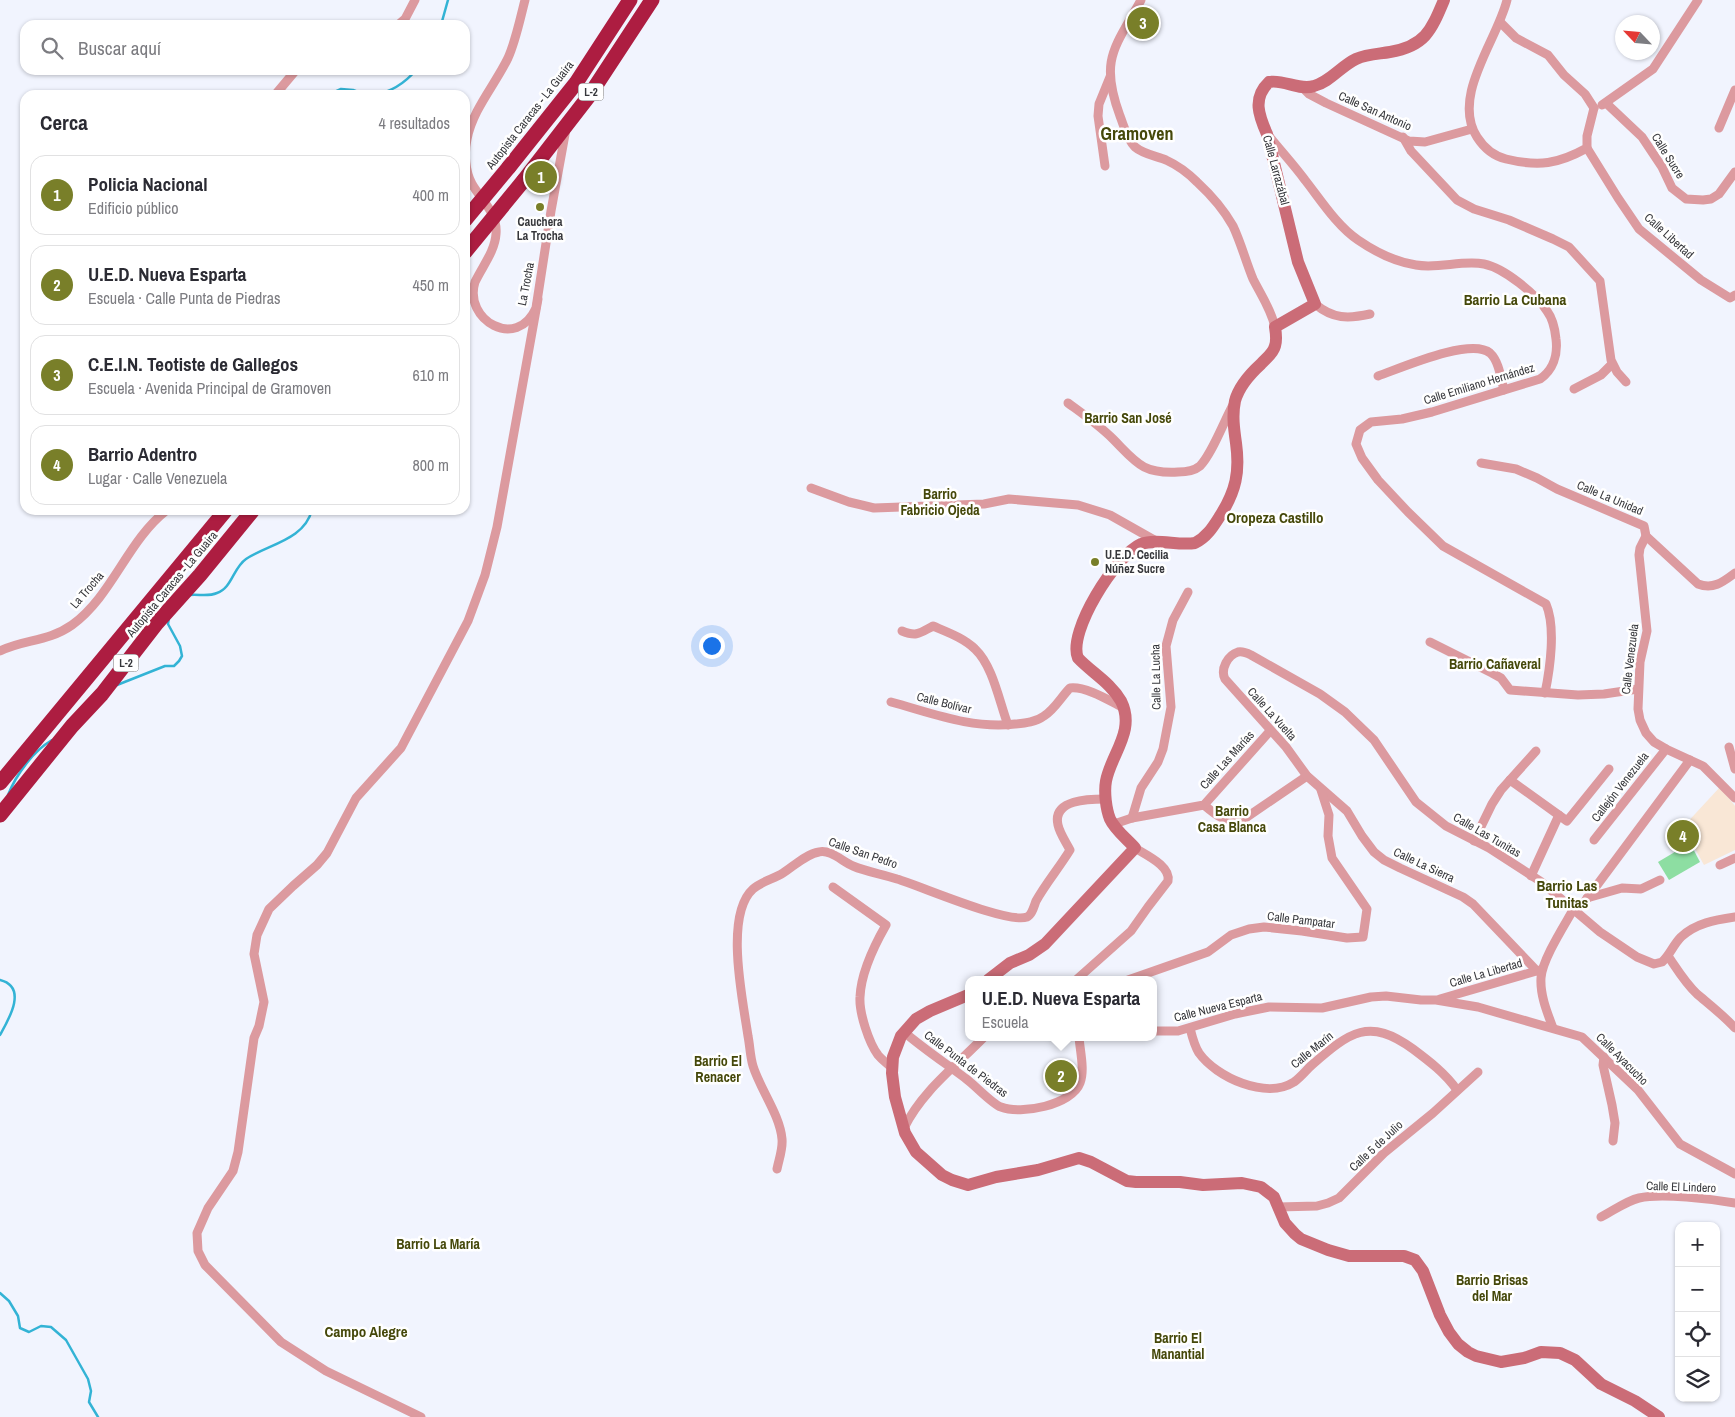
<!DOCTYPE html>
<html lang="es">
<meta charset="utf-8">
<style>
body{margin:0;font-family:"Archivo Narrow",sans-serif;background:#f7f7f7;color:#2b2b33}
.controls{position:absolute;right:15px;bottom:15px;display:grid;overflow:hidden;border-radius:10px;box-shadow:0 1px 4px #0004}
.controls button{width:45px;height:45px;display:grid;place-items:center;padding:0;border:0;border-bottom:1px solid #e1e1e2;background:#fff;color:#2b2b33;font:25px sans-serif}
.compass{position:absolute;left:1615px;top:15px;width:45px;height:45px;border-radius:50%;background:#fff;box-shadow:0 1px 4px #0004;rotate:296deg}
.you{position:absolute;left:711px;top:645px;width:18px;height:18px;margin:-12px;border:4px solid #fff;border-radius:50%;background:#1a73e8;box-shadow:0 0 0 8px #1a73e833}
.badge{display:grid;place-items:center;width:32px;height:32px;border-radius:50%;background:#797f29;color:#fff;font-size:16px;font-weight:700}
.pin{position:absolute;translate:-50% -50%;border:2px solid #fff;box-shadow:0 1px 5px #0006}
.popup{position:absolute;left:965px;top:976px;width:192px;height:65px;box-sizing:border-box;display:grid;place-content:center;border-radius:10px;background:#fff;filter:drop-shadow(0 1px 4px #0005);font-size:16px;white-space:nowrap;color:#7c7c81}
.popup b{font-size:19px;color:#2b2b33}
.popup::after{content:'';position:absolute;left:50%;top:100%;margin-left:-10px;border:10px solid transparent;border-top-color:#fff}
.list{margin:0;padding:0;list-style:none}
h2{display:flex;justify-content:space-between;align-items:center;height:65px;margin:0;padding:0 20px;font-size:21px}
h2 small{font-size:16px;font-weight:400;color:#7c7c81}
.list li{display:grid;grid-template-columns:32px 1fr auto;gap:15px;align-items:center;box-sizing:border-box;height:80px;margin:0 10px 10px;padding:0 10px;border:1px solid #e1e1e2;border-radius:15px}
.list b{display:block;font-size:19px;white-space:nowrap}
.list p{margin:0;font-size:16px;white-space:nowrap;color:#7c7c81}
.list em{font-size:16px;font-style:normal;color:#7c7c81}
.icon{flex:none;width:28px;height:28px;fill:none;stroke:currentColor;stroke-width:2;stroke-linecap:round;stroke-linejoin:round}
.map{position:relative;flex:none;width:1735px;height:1417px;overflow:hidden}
.search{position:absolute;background:#fff;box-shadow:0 1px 4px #0004;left:20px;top:20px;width:450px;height:55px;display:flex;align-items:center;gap:12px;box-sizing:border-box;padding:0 18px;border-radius:15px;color:#7c7c81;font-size:19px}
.panel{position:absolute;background:#fff;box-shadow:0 1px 4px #0004;left:20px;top:90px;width:450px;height:425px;border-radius:15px}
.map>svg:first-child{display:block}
.education{fill:#f9e7d6}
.green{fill:#8ddea2}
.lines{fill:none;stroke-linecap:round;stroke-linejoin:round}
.stream{stroke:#33b3d5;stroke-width:2.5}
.street{stroke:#dc9a9f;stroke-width:9}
.secondary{stroke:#cb6c77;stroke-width:12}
.highway{stroke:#ad1d41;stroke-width:15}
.highway-bridge{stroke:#ad1d41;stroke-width:15}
.poi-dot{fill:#797f29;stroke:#fff;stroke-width:2}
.labels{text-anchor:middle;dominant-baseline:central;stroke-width:5;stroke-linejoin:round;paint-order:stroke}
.shield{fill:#fff;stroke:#727376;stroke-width:1}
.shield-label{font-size:11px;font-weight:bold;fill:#36373b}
.street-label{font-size:12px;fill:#36373b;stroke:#fff}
.poi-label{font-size:12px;font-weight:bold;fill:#36373b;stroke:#fff}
.neighbourhood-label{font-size:14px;font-weight:bold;fill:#45480a;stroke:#fff}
.quarter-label{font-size:15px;font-weight:bold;fill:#45480a;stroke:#fff}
.district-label{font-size:18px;font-weight:bold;fill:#45480a;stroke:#fff}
</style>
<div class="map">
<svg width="1735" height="1417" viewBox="0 0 1735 1417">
<rect width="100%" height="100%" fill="#f1f4fe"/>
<!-- education -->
<path class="education" d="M1720,787L1735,806V850L1704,865L1683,827Z"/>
<!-- green -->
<path class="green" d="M1690,843L1700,862L1669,880L1658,862Z"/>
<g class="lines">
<!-- stream -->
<g class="stream">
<path d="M441,25L448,0"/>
<path d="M328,95L341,89L353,90L366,95"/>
<path d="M374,95C391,92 405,83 416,70"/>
<path d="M190,595C199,594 208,597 217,593C232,588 233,568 246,559C269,544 304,540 312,510"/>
<path d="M117,685L165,666H174L179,661L182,656L180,646L168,624L169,618"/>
<path d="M8,795C16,775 33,751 52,740"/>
<path d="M0,980C28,987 9,1019 0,1035"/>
<path d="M0,1293L9,1301L18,1316L20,1328L29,1332L41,1326L51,1327L66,1340L88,1379L91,1391L89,1402L98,1417"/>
</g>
<!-- street -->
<g class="street">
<path d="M525,0C520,19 516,40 508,58C495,85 473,109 467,139C464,153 465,171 472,184C481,200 498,213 496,234C495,251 482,267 475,282C463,320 517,351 536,308L551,211L566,129"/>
<path d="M1141,0C1115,48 1099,59 1120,116C1124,126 1127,139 1135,147C1143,154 1156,156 1166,160C1177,165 1188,173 1197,182C1210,194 1224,210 1233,226C1241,243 1246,262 1253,279C1261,295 1271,309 1275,327"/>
<path d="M1507,0C1497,41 1451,96 1477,137C1484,148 1494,156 1506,159C1539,167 1558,164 1587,148V136L1594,108"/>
<path d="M1500,22L1516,38L1548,55L1564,75L1585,94L1594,108"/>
<path d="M398,25L405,19L415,0"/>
<path d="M1302,87L1309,94L1326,103L1409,141L1425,142L1472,129"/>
<path d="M275,95L296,70"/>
<path d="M1606,103L1642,137L1662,167L1672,188L1686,199L1703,200L1711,199L1719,194L1735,172"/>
<path d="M1602,105L1653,69L1698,0"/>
<path d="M1719,128L1735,90"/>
<path d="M1269,136C1281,151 1294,165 1305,180C1320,199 1337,226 1358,240C1374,251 1396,262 1416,265C1438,269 1462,260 1484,264C1504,268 1536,294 1547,311C1553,319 1555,329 1556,339C1558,355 1553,370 1540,379L1432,412L1402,419L1371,422L1360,430L1356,444L1362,458L1378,480L1408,512L1443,546L1546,604C1556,627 1550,669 1545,693"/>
<path d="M1403,137L1411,151L1457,200L1474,209L1509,220L1553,239L1569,247L1600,281L1611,360L1617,372L1626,382"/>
<path d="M1587,148L1618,198L1639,229L1701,280L1730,298L1735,295"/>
<path d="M1105,166L1098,116L1099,104L1110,77"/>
<path d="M1315,304C1333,319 1348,319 1370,314"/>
<path d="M1378,376C1401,368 1471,337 1490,353C1499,361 1501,379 1504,390"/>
<path d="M1574,389L1601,375L1612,364"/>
<path d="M1068,403C1083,414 1099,425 1113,439C1136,462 1142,474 1178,472C1186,472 1194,471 1200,466C1212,454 1224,421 1233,405"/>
<path d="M1481,463L1516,469L1537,478L1557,489L1644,526L1646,536L1698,584C1713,590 1723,582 1735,573"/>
<path d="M811,488L849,502L874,508L984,504L1009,499L1078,505L1110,515L1156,541"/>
<path d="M1646,536L1640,548L1639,555L1647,631L1640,662L1638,709L1640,720L1646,733L1654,742L1666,749L1703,766L1735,798"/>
<path d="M902,631C917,637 920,633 933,626C947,632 964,638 975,649C993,666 999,701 1008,725"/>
<path d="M1430,642L1492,673L1501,678L1510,690L1578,695L1604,694L1638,689"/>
<path d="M0,651C24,639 48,642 72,625C113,595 127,541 167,510"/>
<path d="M891,702C932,713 971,729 1015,724C1025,723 1036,722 1044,716C1055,709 1061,697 1070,688C1086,686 1110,701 1124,708"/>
<path d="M1729,747L1735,769"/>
<path d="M1510,780L1567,821L1609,769"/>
<path d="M1204,805C1218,817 1224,822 1244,819L1307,776"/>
<path d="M1132,818L1141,788L1158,762L1163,749L1171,707L1166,646L1173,620L1188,592"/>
<path d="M1114,824L1132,818L1204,805L1270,731"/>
<path d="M1594,840L1666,749"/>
<path d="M1474,841L1492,804L1501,790L1536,751"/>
<path d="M1720,865L1735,858"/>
<path d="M1531,876L1559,815"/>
<path d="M833,887L886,925C874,946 861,972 860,997C859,1013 869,1043 878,1055C882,1060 888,1064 892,1068"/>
<path d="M1587,898L1622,888L1641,889L1660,880"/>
<path d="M1573,910L1583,904L1690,760"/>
<path d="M1668,956C1677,969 1685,983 1697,994C1710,1005 1723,1015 1735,1028"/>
<path d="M1537,971L1473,904L1463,897L1400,868L1384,860L1374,852L1362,836L1347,811L1307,776L1286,747L1225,679C1220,669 1228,655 1238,652C1243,651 1247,653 1251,655L1320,694L1345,712L1374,740L1416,802L1446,826L1489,848L1540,881L1600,932L1637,957L1654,964L1662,962C1670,955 1673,945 1681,937C1696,923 1715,920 1735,917"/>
<path d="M1076,980L1131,931L1148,907L1168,881C1171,866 1146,855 1135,848"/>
<path d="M1128,980L1208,952L1231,935L1249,929L1264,927L1302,931L1347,938L1363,937L1367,909L1332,858L1328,836L1329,815L1321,790"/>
<path d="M1440,999L1540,970"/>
<path d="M1190,1028C1192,1036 1194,1045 1199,1053C1216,1077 1266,1100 1294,1082C1301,1077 1307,1069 1313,1064C1350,1032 1369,1017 1413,1049C1429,1061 1445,1073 1457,1090"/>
<path d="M1553,1028C1547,1012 1540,995 1541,978C1542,960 1564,926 1573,910"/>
<path d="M1154,1031H1178L1235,1014L1269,1007L1322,1008L1371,997L1386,996L1421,1000H1436L1478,1007L1582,1037L1638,1090L1680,1144L1735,1174"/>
<path d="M904,1032C924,1049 945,1063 965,1078C975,1085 992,1104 1001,1107C1021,1115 1072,1105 1080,1083C1085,1070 1080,1051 1079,1037"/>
<path d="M1604,1057L1603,1065L1612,1105L1615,1123L1613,1141"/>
<path d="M904,1128C922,1091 956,1066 984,1037"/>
<path d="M777,1169C779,1159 783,1149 782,1139C780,1115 760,1089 753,1066C750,1056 750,1046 748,1036C743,1001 724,915 753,889C762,881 774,879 783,873C794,866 806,854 819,852C830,849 843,862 853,866C867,872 882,874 897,879C921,886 1007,924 1027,917C1032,915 1034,906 1036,901C1046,883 1059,868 1070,850C1066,842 1060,834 1058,825C1052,799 1090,799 1106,799"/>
<path d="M1278,1207L1317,1206L1328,1203L1339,1198L1384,1153L1433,1113L1478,1072"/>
<path d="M1601,1217C1613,1211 1626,1201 1639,1198C1662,1193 1711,1199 1735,1203"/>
<path d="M421,1417L326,1371L281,1342L205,1265L198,1251L197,1233L208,1208L233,1171L238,1152L254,1038L259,1026L264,1002L254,954L257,935L269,909L293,886L317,865L327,853L356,798L401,748L468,621L485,575L497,527L538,299"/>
</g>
<!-- secondary -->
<g class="secondary">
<path d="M988,980L1010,963L1029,955L1045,944L1135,848C1127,839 1115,830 1110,819C1106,809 1104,792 1106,781C1111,754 1136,731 1121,701C1111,683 1091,672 1078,658C1067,632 1116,555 1141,544C1157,538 1178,546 1195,543C1207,537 1213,527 1220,516C1236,491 1240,472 1236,443C1234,429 1232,415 1235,401C1239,386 1250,374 1261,364C1266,358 1273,354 1275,346C1277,340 1276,333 1275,327L1315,304L1298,262L1267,134C1259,116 1252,98 1269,82C1284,79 1299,91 1314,86C1330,82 1341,66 1356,59C1367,54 1378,54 1390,52C1425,46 1431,31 1444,0"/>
<path d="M968,995L930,1011L916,1019L901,1036L893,1057L892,1073L895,1097L905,1133L916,1152L942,1175L952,1180L968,1185L996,1177L1038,1170L1079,1158L1091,1162L1127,1181L1136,1182H1180L1203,1185L1242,1183L1261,1187L1274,1197L1285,1223L1295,1234L1301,1239L1328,1250L1349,1256H1404L1415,1260L1423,1271L1440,1315L1449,1332L1458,1344L1468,1352L1476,1356L1501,1362L1524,1358L1541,1352L1560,1353L1575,1360L1601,1384L1635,1401L1659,1417"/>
</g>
<!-- highway -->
<g class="highway">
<path d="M509,167L576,83L630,0"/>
<path d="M524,180L589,96L652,0"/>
<path d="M0,783L226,510"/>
<path d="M0,815L72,726L102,694L157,623L200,575L253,510"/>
</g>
<!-- highway-bridge -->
<g class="highway-bridge">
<path d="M465,220L509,167"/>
<path d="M465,252L524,180"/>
</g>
</g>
<!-- markers -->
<g class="poi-dot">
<circle cx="540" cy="207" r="5"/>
<circle cx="1095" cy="562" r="5"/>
</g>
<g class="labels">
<!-- shield labels -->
<g class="shield">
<rect x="578.5" y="83.5" width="25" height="17" rx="4"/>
<rect x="113.5" y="654.5" width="25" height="17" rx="4"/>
</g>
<g class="shield-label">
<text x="591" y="92">L-2</text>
<text x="126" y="663">L-2</text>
</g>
<!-- street labels -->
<g class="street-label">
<text transform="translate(1375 111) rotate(24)">Calle San Antonio</text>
<text transform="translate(530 115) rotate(-52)">Autopista Caracas - La Guaira</text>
<text transform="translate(1668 156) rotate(58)">Calle Sucre</text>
<text transform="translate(1276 170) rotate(75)">Calle Larrazábal</text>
<text transform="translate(1669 236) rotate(42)">Calle Libertad</text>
<text transform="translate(526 284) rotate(-79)">La Trocha</text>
<text transform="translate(1479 384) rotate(-17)">Calle Emiliano Hernández</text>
<text transform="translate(1610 498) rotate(23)">Calle La Unidad</text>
<text transform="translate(172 584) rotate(-50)">Autopista Caracas - La Guaira</text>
<text transform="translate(87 590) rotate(-49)">La Trocha</text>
<text transform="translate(1630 659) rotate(-83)">Calle Venezuela</text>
<text transform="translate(1156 677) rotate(-91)">Calle La Lucha</text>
<text transform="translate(944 703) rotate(14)">Calle Bolívar</text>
<text transform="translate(1272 714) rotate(48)">Calle La Vuelta</text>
<text transform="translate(1227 760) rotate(-48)">Calle Las Marías</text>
<text transform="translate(1620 787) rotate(-52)">Callejón Venezuela</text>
<text transform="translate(1487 835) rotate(30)">Calle Las Tunitas</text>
<text transform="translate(863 853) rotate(19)">Calle San Pedro</text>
<text transform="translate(1424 865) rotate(25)">Calle La Sierra</text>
<text transform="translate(1301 920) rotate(7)">Calle Pampatar</text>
<text transform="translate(1486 973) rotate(-16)">Calle La Libertad</text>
<text transform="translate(1218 1007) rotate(-14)">Calle Nueva Esparta</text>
<text transform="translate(1312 1050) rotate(-39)">Calle Marín</text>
<text transform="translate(1622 1059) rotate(45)">Calle Ayacucho</text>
<text transform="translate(966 1064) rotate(37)">Calle Punta de Piedras</text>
<text transform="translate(1376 1146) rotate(-43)">Calle 5 de Julio</text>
<text transform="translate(1681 1187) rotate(2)">Calle El Lindero</text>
</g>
<!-- poi labels -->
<g class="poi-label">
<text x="540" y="222">Cauchera<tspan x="540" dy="14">La Trocha</tspan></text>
<text x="1105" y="555" text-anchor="start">U.E.D. Cecilia<tspan x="1105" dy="14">Núñez Sucre</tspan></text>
</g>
<!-- neighbourhood labels -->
<g class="neighbourhood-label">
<text x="1128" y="418">Barrio San José</text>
<text x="940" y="494">Barrio<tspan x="940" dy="16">Fabricio Ojeda</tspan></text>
<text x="1495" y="664">Barrio Cañaveral</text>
<text x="1232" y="811">Barrio<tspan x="1232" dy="16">Casa Blanca</tspan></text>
<text x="718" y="1061">Barrio El<tspan x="718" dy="16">Renacer</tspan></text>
<text x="438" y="1244">Barrio La María</text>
<text x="1492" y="1280">Barrio Brisas<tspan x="1492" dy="16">del Mar</tspan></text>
<text x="1178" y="1338">Barrio El<tspan x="1178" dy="16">Manantial</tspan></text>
</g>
<!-- quarter labels -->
<g class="quarter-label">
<text x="1515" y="299">Barrio La Cubana</text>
<text x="1275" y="517">Oropeza Castillo</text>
<text x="1567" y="885">Barrio Las<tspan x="1567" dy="17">Tunitas</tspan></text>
<text x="366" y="1331">Campo Alegre</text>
</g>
<!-- district labels -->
<g class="district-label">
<text x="1137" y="133">Gramoven</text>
</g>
</g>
</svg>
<div class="controls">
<button>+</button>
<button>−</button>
<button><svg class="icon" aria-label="locate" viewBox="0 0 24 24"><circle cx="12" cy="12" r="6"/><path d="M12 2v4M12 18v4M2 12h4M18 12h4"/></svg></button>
<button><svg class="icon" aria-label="layers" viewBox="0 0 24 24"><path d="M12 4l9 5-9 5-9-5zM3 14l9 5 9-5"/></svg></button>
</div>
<svg class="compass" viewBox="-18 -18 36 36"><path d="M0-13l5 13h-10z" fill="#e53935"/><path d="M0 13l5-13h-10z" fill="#7c7c81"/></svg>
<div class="you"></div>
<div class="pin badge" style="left:541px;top:177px">1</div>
<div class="pin badge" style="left:1061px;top:1076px">2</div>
<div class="popup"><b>U.E.D. Nueva Esparta</b>Escuela</div>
<div class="pin badge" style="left:1143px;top:23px">3</div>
<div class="pin badge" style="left:1683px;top:836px">4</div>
<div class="search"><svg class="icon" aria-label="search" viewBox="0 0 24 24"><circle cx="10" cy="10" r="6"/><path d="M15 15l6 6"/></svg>Buscar aquí</div>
<section class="panel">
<h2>Cerca<small>4 resultados</small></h2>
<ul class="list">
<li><span class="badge">1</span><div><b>Policia Nacional</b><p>Edificio público</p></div><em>400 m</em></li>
<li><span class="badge">2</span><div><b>U.E.D. Nueva Esparta</b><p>Escuela · Calle Punta de Piedras</p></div><em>450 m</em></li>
<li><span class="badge">3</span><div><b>C.E.I.N. Teotiste de Gallegos</b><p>Escuela · Avenida Principal de Gramoven</p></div><em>610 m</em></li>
<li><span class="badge">4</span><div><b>Barrio Adentro</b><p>Lugar · Calle Venezuela</p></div><em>800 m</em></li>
</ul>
</section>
</div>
